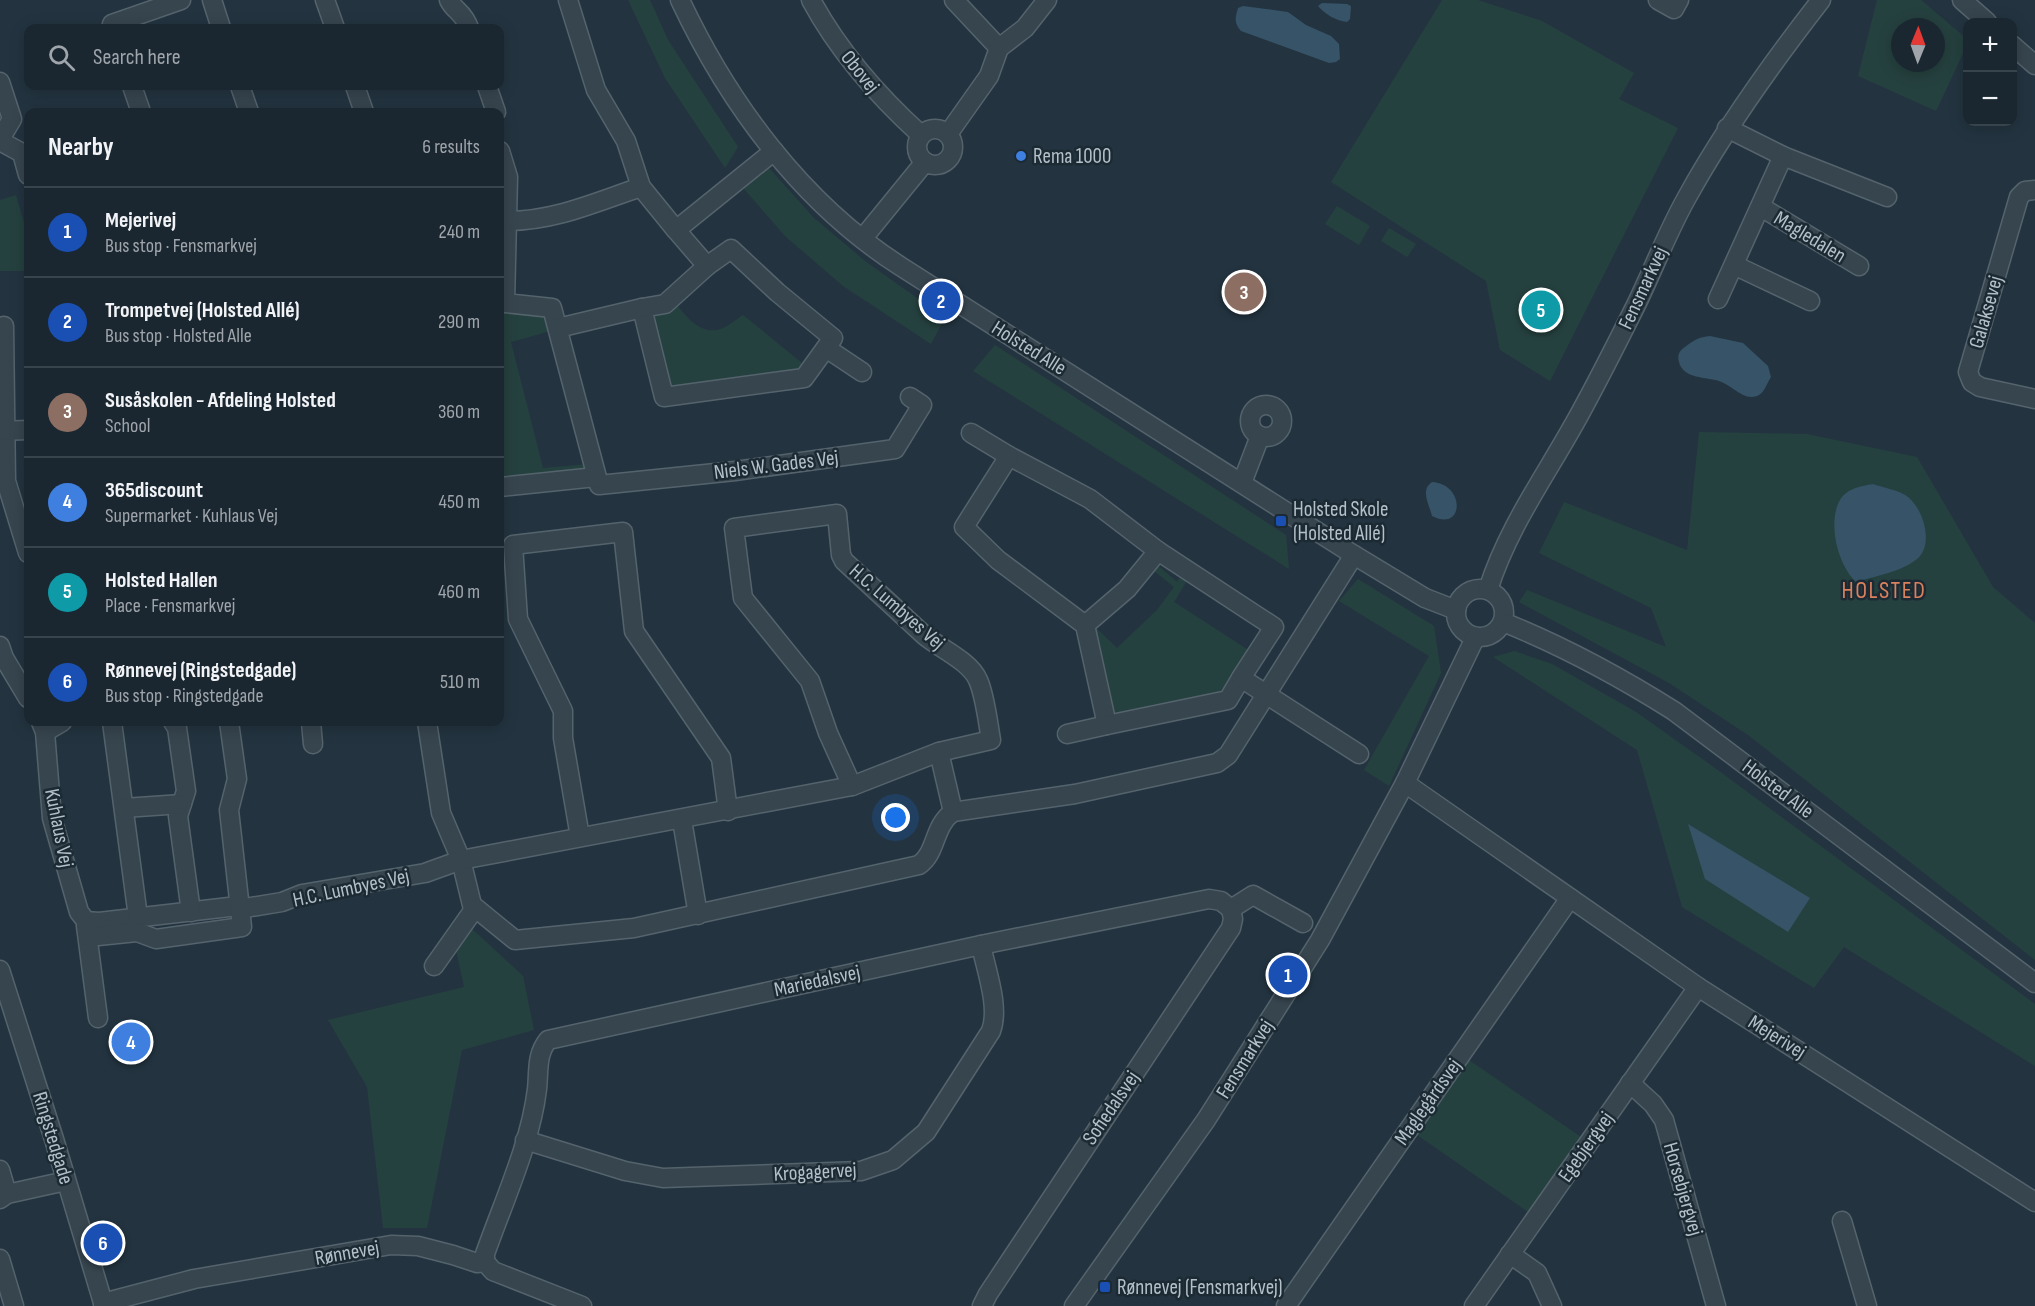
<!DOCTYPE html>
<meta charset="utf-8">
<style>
body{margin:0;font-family:"Sofia Sans Condensed",sans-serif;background:#27333c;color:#f1f3f6}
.controls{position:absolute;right:18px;top:18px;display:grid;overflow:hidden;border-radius:12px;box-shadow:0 3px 15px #0003}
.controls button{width:54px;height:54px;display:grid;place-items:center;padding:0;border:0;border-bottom:2px solid #38444c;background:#1a2730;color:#f1f3f6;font:30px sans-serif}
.compass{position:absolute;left:1891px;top:18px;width:54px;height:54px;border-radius:50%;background:#1a2730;box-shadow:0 3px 15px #0003;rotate:1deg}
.you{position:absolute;left:896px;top:818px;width:21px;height:21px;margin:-15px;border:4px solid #fff;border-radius:50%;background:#1a73e8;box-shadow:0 0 0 9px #1a73e833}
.badge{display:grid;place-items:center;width:39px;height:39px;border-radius:50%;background:#0b8043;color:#fff;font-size:20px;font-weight:700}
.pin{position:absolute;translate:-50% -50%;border:3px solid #fff;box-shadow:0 2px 6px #0006}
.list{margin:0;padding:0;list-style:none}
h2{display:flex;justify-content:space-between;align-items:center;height:78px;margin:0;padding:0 24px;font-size:26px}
h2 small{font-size:20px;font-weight:400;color:#9fa5ab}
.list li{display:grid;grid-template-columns:39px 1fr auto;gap:18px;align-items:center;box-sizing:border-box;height:90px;padding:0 24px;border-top:2px solid #38444c}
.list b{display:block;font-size:22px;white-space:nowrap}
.list p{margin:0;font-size:20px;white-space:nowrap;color:#9fa5ab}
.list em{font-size:20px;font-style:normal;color:#9fa5ab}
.icon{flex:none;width:33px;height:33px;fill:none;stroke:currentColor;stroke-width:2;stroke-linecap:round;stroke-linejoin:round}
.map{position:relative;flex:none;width:2035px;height:1306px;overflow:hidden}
.search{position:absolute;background:#1a2730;box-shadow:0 3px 15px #0003;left:24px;top:24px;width:480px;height:66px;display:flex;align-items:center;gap:15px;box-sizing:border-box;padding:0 21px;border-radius:12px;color:#9fa5ab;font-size:22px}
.panel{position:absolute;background:#1a2730;box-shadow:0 3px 15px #0003;left:24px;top:108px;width:480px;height:618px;border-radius:12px}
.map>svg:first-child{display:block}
.green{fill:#25413f;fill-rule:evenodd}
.water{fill:#365367}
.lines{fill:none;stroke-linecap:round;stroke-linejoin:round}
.minor-casing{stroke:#55636d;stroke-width:21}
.minor{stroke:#37454f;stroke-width:18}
.shop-dot{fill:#3f7fe0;stroke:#1c2a34;stroke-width:2}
.transit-dot{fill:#1a4fb4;stroke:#1c2a34;stroke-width:2}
.labels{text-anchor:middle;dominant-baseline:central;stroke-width:5;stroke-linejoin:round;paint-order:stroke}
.street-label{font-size:21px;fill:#b3c0ca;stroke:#1c2a34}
.poi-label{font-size:21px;fill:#b3c0ca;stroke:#1c2a34;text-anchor:start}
.quarter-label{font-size:24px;letter-spacing:1.5px;fill:#da815e;stroke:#1c2a34}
</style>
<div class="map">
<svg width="2035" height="1306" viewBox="0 0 2035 1306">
<rect width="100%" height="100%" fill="#233440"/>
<!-- green -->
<g class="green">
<path d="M628,0H650L668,40L738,147L725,168L665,78Z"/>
<path d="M1442,0H1478L1542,21L1634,73L1619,99L1678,128L1550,381L1500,350L1486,281L1331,182Z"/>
<path d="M1877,0H1921L1967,39V45L1936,111L1858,76ZM1900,27H1936V63H1900Z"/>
<path d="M769,168L814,218L865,261L945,318L931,344L843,286L786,237L743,188Z"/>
<path d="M16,195L28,237V271H0V200Z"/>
<path d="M1337,206L1370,226L1359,245L1325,224Z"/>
<path d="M1389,228L1416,244L1407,257L1381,241Z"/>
<path d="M676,303C686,318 703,337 723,328C730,325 737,319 743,315L802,363L797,369L673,386L665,381L652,313Z"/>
<path d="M500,307L549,310L554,330L511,342L543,468L588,464L589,468L500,481Z"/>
<path d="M995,345L1286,535L1289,569L973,371Z"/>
<path d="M1699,432L1807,434L1917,457L1993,587L2035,623V960L1748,735L1669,683L1519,602L1527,590L1666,647L1651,608L1539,553L1564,502L1687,550Z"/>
<path d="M1157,565L1177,582L1182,574L1188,579L1174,602L1250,651L1224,691L1120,715L1111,710L1093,632L1096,628L1117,648L1157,610L1174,587L1153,570Z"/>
<path d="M1358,579L1434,626L1441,673L1389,786L1364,770L1429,656L1339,601Z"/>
<path d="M1514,651L1552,664L1636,712L1715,768L2035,1004V1066L1844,947L1814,988L1682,907L1637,750L1493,657Z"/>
<path d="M469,926L523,976L534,1030L462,1050L427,1228H383L367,1087L328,1020L464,987L455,945Z"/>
<path d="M1469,1060L1581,1137L1528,1212L1417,1135Z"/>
</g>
<!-- water -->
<g class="water">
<path d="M1322,3L1347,4L1351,6L1350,19L1347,22C1336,21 1325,14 1318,6Z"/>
<path d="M1243,6L1288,12L1306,25L1331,36L1339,44L1340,59L1336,62L1329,63L1241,31C1234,23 1235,18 1238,8Z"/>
<path d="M1710,336L1743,343L1768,366L1771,377C1767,383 1764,394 1757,396C1743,401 1732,385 1719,381C1707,377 1683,379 1679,362C1677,355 1679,351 1685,347C1694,340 1699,337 1710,336Z"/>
<path d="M1432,482C1466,484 1464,533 1432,516C1429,504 1420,490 1432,482Z"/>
<path d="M1873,484C1884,488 1899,490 1908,497C1924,510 1934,545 1917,559C1901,572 1875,576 1856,582C1838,565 1827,523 1840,500C1847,488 1862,486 1873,484Z"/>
<path d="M1688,824L1810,898L1788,932L1705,879Z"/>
</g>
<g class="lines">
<defs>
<g id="minor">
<path d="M212,0L221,28"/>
<path d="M325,0L335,28"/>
<path d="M449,0C455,12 463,11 469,28"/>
<path d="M568,0L596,90L626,141L641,187L676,230"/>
<path d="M680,0C729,104 802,203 900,266L1354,555L1425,598L1456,610"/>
<path d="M811,0C839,52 877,95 921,135"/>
<path d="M954,0L999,48"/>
<path d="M1658,0L1674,9L1679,0"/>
<path d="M1962,0L1987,22"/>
<path d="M114,28L112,24L181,0"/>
<path d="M2012,45L2035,65"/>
<path d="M0,82L12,119L0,139"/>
<path d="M132,86L141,112"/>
<path d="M240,86L249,112"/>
<path d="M355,86L364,112"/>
<path d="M487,86L496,112"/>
<path d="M1727,128L1783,156L1887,197"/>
<circle cx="935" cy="147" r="18"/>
<path d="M948,134L989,76L999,48L1025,28L1047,0"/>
<path d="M0,141L22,153L28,175"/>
<path d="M500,151L508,177L505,303L552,308L599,485L735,471L895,449L922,405L910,397"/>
<path d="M2035,190L2025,191L2019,197L1968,372L1972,382L1980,387L2035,399"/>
<path d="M1761,207L1859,266"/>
<path d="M507,221C555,221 596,202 641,187"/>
<path d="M863,238L925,162"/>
<path d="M731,249L777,292L833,338L804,378L664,397L642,308L665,304L707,266Z"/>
<path d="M1734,265L1810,301"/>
<path d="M707,266L676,230L774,151"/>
<path d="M1718,299L1783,156"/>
<path d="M4,326L6,481L28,553"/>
<path d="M558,328L642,308"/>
<path d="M826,348L862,372"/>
<circle cx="1266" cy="421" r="16"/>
<path d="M0,431L28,430"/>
<path d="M971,433L1009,456L1090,499L1158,551"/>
<path d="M1009,456L964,527L998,560L1085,625L1107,725L1228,700L1241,678"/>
<path d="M1242,483L1260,436"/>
<path d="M500,487L596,477"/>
<circle cx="1480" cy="613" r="24"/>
<path d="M1488,590C1509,523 1552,467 1584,406C1602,373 1619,339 1636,305C1653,270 1667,233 1686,199C1725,128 1772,63 1821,0"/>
<path d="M1503,622C1563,646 1620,677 1674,711L2035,983"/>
<path d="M1085,625L1127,589L1158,551L1274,627L1241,678L1359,754"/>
<path d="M0,646L4,658L28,698"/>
<path d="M41,722L45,732L52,818L79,912L86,921L99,922L238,906"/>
<path d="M112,722L138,917"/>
<path d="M173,722L177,728L186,791L178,816L191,912"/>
<path d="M311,722L313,744"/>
<path d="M427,722L441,813L461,860L472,905L515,940L634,928L919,865C937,853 933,826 953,812L1075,794L1217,763L1228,755L1354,555"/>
<path d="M45,732L62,722"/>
<path d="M1067,734L1107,725"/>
<path d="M1405,783L1698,987L2035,1202"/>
<path d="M852,786L828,733L810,681L743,598L734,528L837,514L841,555L844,561L924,635C939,648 970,661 978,680C985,695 988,723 991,740L939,752L953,812"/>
<path d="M124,808L182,804"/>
<path d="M682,820L698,915"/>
<path d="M580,837L563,738V711L518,619L513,545L623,532L634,631L721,758L728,811"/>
<path d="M239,909L282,902L302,894L425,873L461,860L852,786L939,752"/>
<path d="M86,926L98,1018"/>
<path d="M88,937L137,932L156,939L242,927L229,810L237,779L229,722"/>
<path d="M434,966L475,908"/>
<path d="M0,970L54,1139L104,1306"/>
<path d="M1630,1083L1653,1104L1664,1120L1716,1306"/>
<path d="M525,1140L625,1171L663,1178L861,1171L893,1160L926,1132L991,1031C1000,1007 986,970 981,945"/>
<path d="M0,1170L7,1194"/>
<path d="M0,1199L7,1194L66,1181"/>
<path d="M1842,1221L1867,1306"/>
<path d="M1510,1254L1537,1273L1552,1306"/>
<path d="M0,1259L14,1306"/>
<path d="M485,1262V1254C503,1203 531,1142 537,1089C539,1071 536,1055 548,1040L981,945L1209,899L1221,901L1231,909L1253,895L1303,923"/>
<path d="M103,1303L194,1279L391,1245L418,1246L453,1255L477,1263L485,1262L493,1271L582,1306"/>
<path d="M982,1306L988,1294L1231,928L1233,919L1231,909"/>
<path d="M1074,1306L1206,1120L1320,940L1405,783L1475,638"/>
<path d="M1286,1306L1570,898"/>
<path d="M1474,1306L1698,987"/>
</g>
</defs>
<!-- minor casing -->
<use href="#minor" class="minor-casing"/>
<!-- minor -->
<use href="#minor" class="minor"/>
</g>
<!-- markers -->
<circle class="shop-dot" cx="1021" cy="156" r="6"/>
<g class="transit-dot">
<rect x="1275" y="515" width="12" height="12" rx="3"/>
<rect x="1099" y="1281" width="12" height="12" rx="3"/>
</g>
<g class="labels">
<!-- street labels -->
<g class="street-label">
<text transform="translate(860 72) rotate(51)">Obovej</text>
<text transform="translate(1810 237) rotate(31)">Magledalen</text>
<text transform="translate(1643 288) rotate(-65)">Fensmarkvej</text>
<text transform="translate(1986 312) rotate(-74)">Galaksevej</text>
<text transform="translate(1029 348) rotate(32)">Holsted Alle</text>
<text transform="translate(776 465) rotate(-7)">Niels W. Gades Vej</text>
<text transform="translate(897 607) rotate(41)">H.C. Lumbyes Vej</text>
<text transform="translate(1778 789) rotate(37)">Holsted Alle</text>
<text transform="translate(59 828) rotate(79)">Kuhlaus Vej</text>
<text transform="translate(351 888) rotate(-12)">H.C. Lumbyes Vej</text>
<text transform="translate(817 981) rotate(-12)">Mariedalsvej</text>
<text transform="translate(1777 1037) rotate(32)">Mejerivej</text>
<text transform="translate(1245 1059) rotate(-58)">Fensmarkvej</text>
<text transform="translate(1428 1102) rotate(-55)">Maglegårdsvej</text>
<text transform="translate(1111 1108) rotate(-56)">Sofiedalsvej</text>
<text transform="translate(53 1138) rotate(73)">Ringstedgade</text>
<text transform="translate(1586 1147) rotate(-55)">Egebjergvej</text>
<text transform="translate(815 1172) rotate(-3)">Krogagervej</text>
<text transform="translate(1683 1189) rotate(74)">Horsebjergvej</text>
<text transform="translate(347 1253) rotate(-10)">Rønnevej</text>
</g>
<!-- poi labels -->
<g class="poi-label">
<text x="1033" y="156">Rema 1000</text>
<text x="1293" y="509">Holsted Skole<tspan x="1293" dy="24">(Holsted Allé)</tspan></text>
<text x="1117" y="1287">Rønnevej (Fensmarkvej)</text>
</g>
<!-- quarter labels -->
<g class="quarter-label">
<text x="1884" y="590">HOLSTED</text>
</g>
</g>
</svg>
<div class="controls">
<button>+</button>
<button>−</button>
</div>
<svg class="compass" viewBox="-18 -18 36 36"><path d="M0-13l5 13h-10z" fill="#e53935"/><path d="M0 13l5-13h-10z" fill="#9fa5ab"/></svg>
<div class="you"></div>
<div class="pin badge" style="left:1288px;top:975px;background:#1a4fb4">1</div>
<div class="pin badge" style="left:941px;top:301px;background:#1a4fb4">2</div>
<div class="pin badge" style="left:1244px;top:292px;background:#8d6e63">3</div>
<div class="pin badge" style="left:131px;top:1042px;background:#3f7fe0">4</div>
<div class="pin badge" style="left:1541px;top:310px;background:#0f9aa8">5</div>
<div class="pin badge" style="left:103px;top:1243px;background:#1a4fb4">6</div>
<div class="search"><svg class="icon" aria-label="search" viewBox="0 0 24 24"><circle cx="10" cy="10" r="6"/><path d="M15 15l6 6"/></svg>Search here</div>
<section class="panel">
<h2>Nearby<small>6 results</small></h2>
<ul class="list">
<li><span class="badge" style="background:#1a4fb4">1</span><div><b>Mejerivej</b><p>Bus stop · Fensmarkvej</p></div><em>240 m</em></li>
<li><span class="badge" style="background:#1a4fb4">2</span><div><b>Trompetvej (Holsted Allé)</b><p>Bus stop · Holsted Alle</p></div><em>290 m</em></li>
<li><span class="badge" style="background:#8d6e63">3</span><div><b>Susåskolen - Afdeling Holsted</b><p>School</p></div><em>360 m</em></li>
<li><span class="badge" style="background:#3f7fe0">4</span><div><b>365discount</b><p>Supermarket · Kuhlaus Vej</p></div><em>450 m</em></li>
<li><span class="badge" style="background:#0f9aa8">5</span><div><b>Holsted Hallen</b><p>Place · Fensmarkvej</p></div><em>460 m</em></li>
<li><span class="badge" style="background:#1a4fb4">6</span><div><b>Rønnevej (Ringstedgade)</b><p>Bus stop · Ringstedgade</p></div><em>510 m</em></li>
</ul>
</section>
</div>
